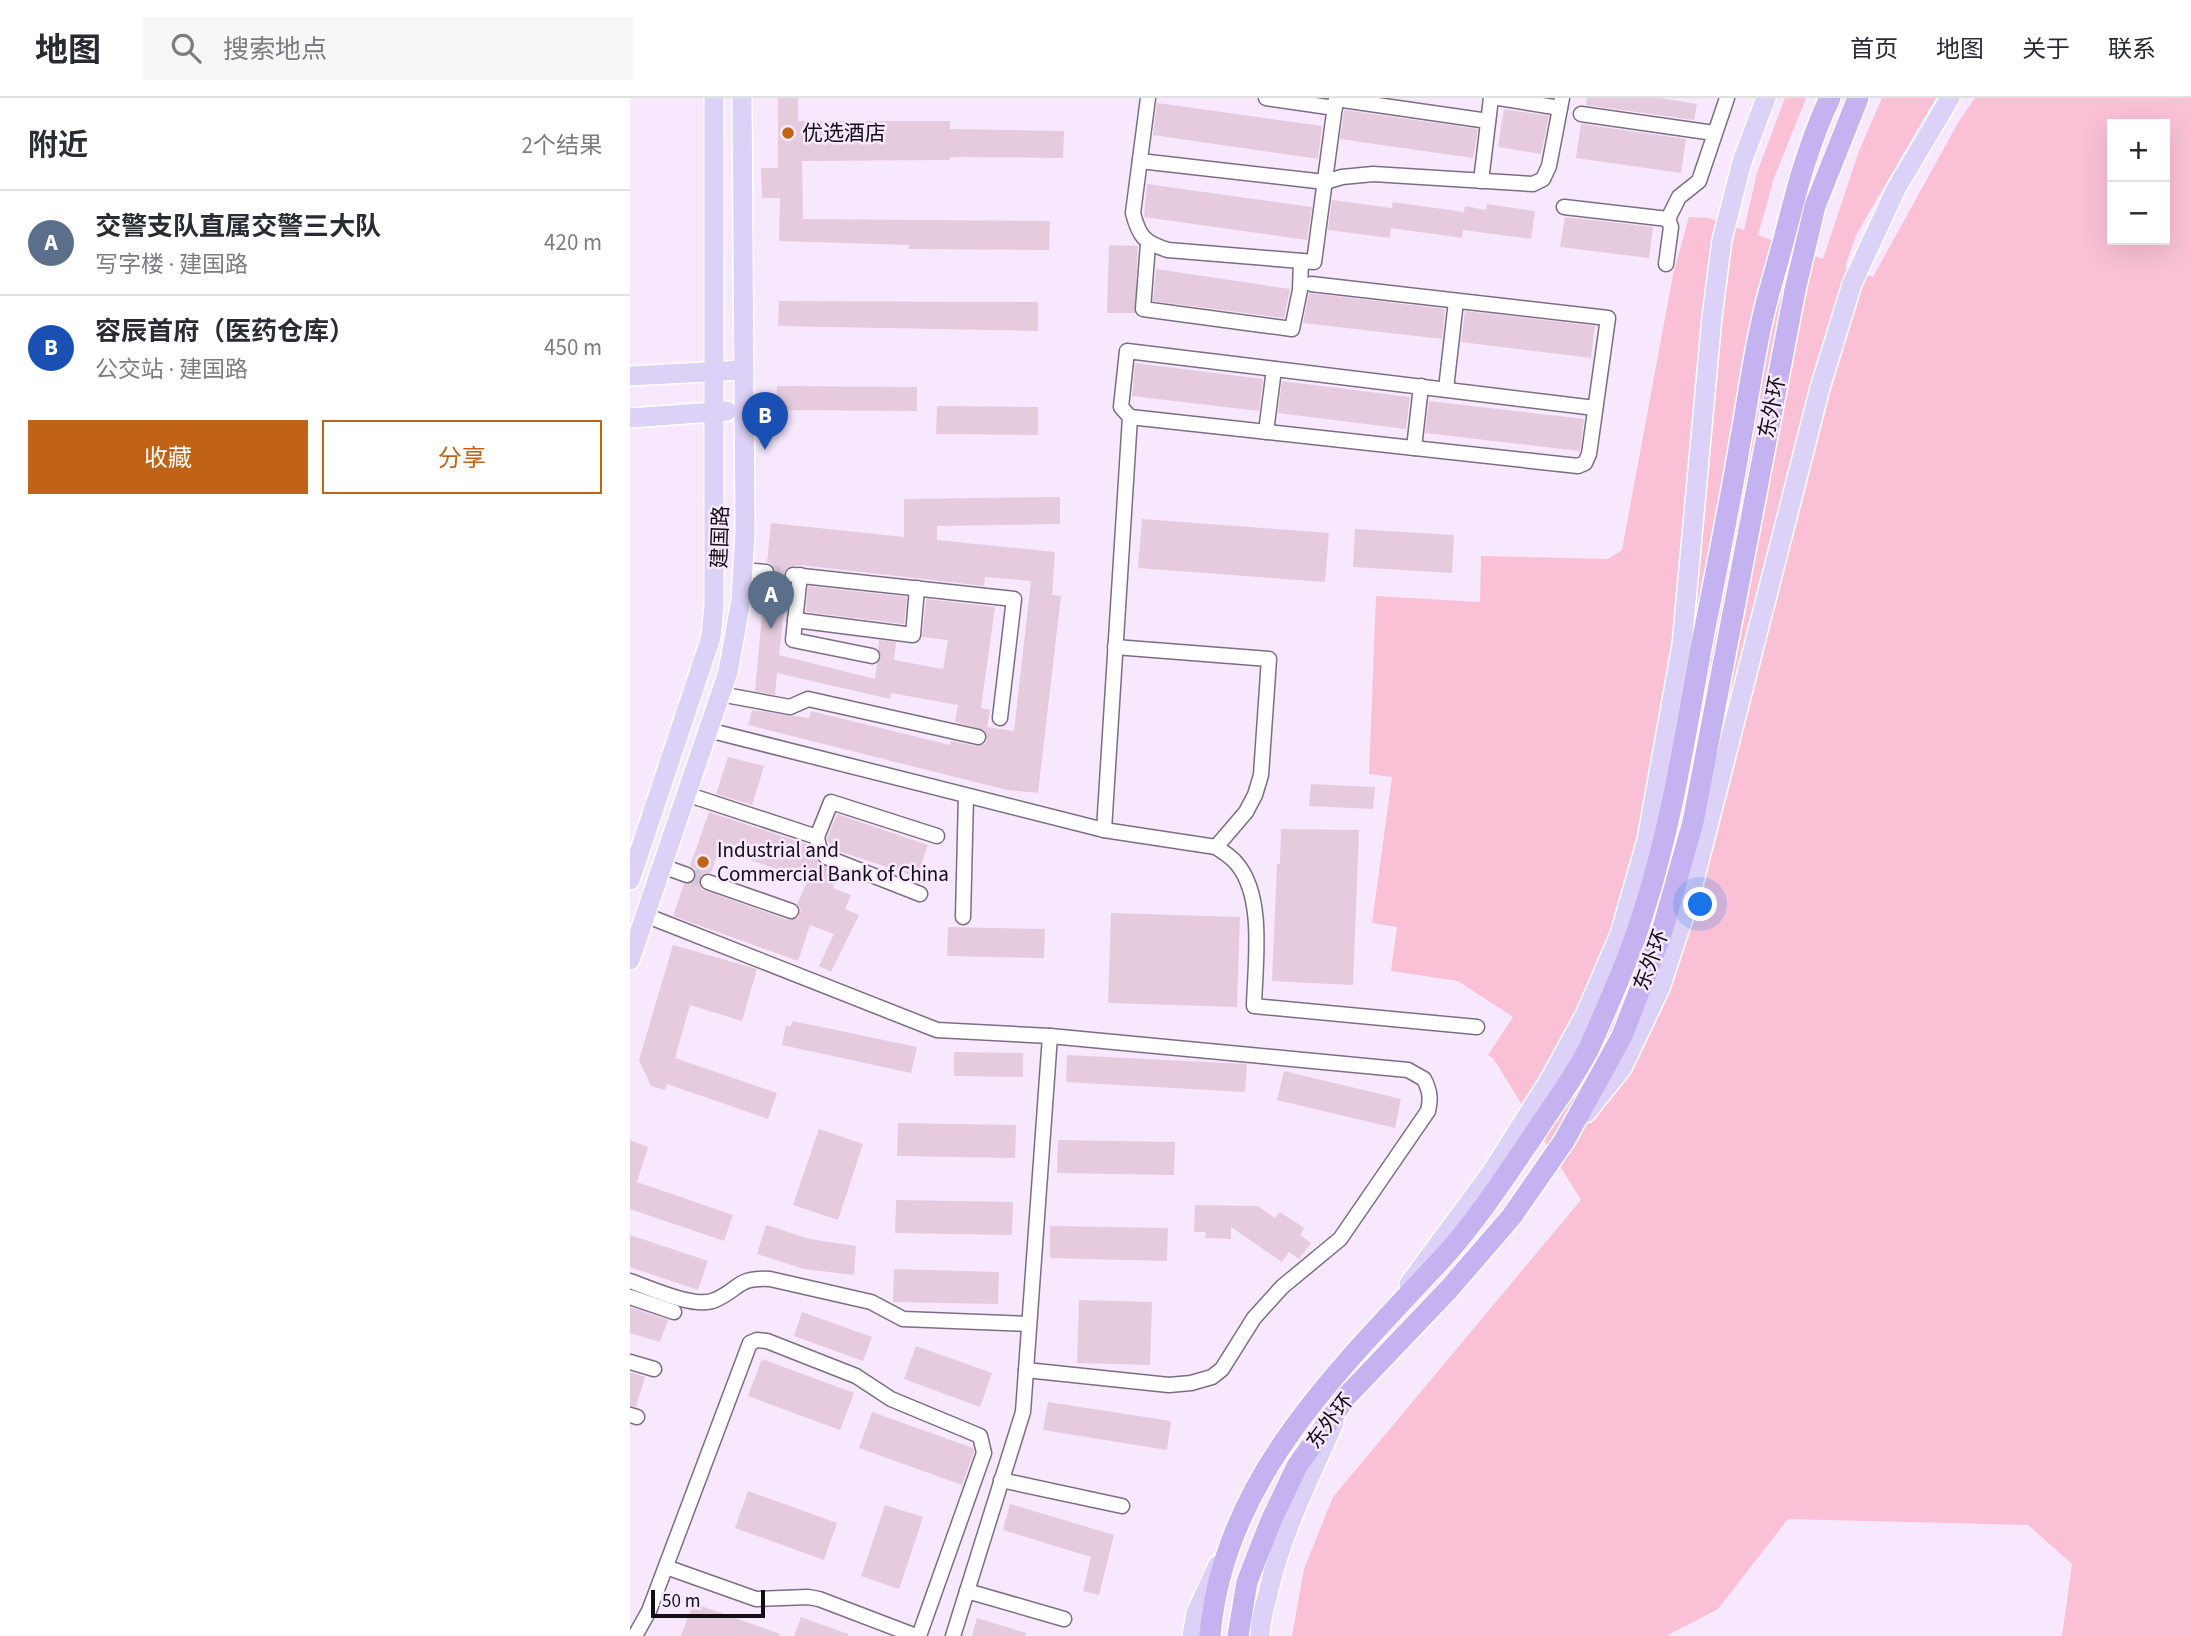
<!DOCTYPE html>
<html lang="zh">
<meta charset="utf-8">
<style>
body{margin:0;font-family:"Source Sans 3","Noto Sans SC",sans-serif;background:#f7f7f7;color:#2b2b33}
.controls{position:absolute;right:21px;top:21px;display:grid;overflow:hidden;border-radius:0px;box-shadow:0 7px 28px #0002}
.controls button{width:63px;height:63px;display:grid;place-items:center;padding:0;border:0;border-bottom:2px solid #e1e1e2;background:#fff;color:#2b2b33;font:35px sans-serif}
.scale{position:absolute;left:21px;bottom:18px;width:114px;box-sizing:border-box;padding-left:7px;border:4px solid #130d16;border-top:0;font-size:19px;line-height:24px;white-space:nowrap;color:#130d16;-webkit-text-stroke:5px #f7e8fd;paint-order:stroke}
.you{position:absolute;left:1071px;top:807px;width:24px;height:24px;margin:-18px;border:5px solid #fff;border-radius:50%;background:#1a73e8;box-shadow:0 0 0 10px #1a73e833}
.badge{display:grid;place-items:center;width:46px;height:46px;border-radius:50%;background:#c06317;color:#fff;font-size:23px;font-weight:700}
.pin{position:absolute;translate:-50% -58px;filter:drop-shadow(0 2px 4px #0008)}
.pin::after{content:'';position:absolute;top:37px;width:24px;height:21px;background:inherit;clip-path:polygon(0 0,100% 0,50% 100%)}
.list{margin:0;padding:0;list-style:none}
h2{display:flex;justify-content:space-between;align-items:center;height:91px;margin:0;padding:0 28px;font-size:30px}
h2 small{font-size:23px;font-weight:400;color:#7c7c81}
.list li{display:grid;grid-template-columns:46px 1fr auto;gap:21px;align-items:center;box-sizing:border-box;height:105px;padding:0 28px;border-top:2px solid #e1e1e2}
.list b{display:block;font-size:26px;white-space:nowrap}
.list p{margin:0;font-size:23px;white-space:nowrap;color:#7c7c81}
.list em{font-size:23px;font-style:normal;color:#7c7c81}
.actions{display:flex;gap:14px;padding:21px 28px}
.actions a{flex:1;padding:16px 0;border:2px solid #c06317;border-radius:0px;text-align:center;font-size:24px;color:#c06317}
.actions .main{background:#c06317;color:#fff}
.icon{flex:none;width:38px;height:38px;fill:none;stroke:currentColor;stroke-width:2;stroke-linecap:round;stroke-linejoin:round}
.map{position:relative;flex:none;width:1561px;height:1538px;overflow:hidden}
header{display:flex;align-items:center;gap:42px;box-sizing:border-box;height:98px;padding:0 35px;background:#fff;border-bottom:2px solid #e1e1e2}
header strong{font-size:33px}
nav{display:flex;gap:38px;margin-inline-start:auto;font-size:24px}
.search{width:490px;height:63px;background:#f7f7f7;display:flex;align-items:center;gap:18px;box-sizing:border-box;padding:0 24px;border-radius:0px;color:#7c7c81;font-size:26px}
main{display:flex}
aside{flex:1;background:#fff}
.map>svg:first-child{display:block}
.green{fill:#fac1d6;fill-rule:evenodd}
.building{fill:#e6cbdf;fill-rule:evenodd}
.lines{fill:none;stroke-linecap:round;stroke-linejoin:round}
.minor-tunnel{stroke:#d5c7da;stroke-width:14;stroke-dasharray:14 7;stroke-linecap:butt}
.minor-casing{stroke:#7d6d84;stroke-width:17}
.major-casing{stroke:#fff;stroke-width:22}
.highway-casing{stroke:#fff;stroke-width:24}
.minor{stroke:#fff;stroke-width:14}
.major{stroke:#dcd1f6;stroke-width:19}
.highway{stroke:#c4b3f0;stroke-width:21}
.poi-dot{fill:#c06317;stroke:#f7e8fd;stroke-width:2.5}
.labels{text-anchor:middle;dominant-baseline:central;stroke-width:5;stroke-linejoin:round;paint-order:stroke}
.poi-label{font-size:21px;fill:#130d16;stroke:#f7e8fd;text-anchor:start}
.street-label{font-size:21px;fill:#130d16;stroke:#f7e8fd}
</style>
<header>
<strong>地图</strong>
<div class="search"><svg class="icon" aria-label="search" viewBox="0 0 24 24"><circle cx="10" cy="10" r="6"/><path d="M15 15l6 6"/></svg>搜索地点</div>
<nav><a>首页</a><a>地图</a><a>关于</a><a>联系</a></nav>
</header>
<main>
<aside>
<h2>附近<small>2个结果</small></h2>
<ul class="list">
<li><span class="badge" style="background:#5c6f8a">A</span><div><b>交警支队直属交警三大队</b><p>写字楼 · 建国路</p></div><em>420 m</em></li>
<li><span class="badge" style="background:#1a4fb4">B</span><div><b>容辰首府（医药仓库）</b><p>公交站 · 建国路</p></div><em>450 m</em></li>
</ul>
<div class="actions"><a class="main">收藏</a><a>分享</a></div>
</aside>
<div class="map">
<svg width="1561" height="1538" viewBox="0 0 1561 1538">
<rect width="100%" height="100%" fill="#f7e8fd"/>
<!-- green -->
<path class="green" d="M1155,0H1176L1144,80L1128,137L1193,161L1229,53L1252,0H1306L1226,137L1215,169L1243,179L1329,23L1345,0H1561V1538H1432L1442,1466L1398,1427L1158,1421L1088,1511L1036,1538H662L674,1471L703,1399L951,1102L863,960L858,957L883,919L828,883L761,873L767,829L742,825L762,679L739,676L746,498L850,504L851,458L978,461L992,452L1043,177L1059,119L1079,120L1114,132L1127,75ZM1482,26H1535V142H1482Z"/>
<!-- building -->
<g class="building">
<path d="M148,0H168V23H320V31L434,33L433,60L320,59V62L172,63L173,121L420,123L419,152L279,151V147L149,143L150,100H132L131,70H148Z"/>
<path d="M957,0H1030L1067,6L1064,22L956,7Z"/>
<path d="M527,5L692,28L688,61L523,37Z"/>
<path d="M874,11L919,18L911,56L868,49Z"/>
<path d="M714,12L848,31L843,60L710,41Z"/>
<path d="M951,26L1056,41L1051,75L946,60Z"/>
<path d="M517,86L682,109L677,142L514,119Z"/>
<path d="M702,102L762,110L763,104L834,114L835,108L856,112L857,106L905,113L901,141L833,132L832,140L761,130L760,140L698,132Z"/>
<path d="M935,119L1023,129L1019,160L930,149Z"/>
<path d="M479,147L508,148L505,215H477Z"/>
<path d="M526,171L660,191L654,220L523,203Z"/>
<path d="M679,195L815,211L812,241L673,225Z"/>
<path d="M149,203L408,204V233L148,228Z"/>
<path d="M835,213L965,228L961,260L831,244Z"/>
<path d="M505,265L633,281L629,313L502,298Z"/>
<path d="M652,283L780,299L776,331L648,315Z"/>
<path d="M147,288L287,289V313L146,312Z"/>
<path d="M799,303L954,321L950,353L795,335Z"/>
<path d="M307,308L408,309V337L306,336Z"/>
<path d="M430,399V426L307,428V442L425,454L422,497L431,498L408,695L377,692L118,627L122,612L179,620L181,613L320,647L321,643L347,648L355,646L357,640L354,632L325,624L328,607L261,595L260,601L147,575L145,597L125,593L135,484L141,482L145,475L144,469L137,464L141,425L274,439V401ZM170,467L354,488L355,479L401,483L384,633L357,629L360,612L351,610L365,509L296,501L292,539L318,542L313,571L264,562L266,544L249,542L248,551L251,559L247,566L245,581L149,557L154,512L156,513L159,486L155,481L154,475L159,469Z"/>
<path d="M512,421L699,435L695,484L508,470Z"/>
<path d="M725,431L824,437L822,475L723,469Z"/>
<path d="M178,488L277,499L274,526L176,514Z"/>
<path d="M98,659L134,668L122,707L86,696Z"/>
<path d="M681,686L745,689L743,711L679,708Z"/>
<path d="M79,714L179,747L189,765L209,774L203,790L221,797L215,811L229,817L201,874L189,868L204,836L180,827L168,863L43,818L54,786L63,785L66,780L65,771L60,768ZM89,751L178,782L167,806L171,812L168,820L158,822L71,791L69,780L76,775H81Z"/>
<path d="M207,716L298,747L287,779L202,751L197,741Z"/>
<path d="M651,731L729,732L723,887L642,883L647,766H650Z"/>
<path d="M481,815L610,819L607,909L478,905Z"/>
<path d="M318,829L415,831L414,860L317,858Z"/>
<path d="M43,847L127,871L112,923L60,907L45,960L147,995L138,1021L37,986L35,992L21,988L9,962Z"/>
<path d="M163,923L287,949L281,975L152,947L156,927L160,929Z"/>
<path d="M324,954L393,955V979L324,978Z"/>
<path d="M437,957L617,966L615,994L436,984Z"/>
<path d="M654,973L771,1001L765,1030L647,1002Z"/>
<path d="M268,1025L386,1027L385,1060L267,1058Z"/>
<path d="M189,1031L233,1046L208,1122L163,1107Z"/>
<path d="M0,1042L18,1049L7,1084L103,1117L94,1143L0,1111Z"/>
<path d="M428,1042L545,1044L544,1077L427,1075Z"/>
<path d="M266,1102L383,1104L382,1137L265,1135Z"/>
<path d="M565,1107L628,1108L645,1120L650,1114L674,1130L670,1137L681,1145L669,1161L659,1154L652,1164L601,1129V1141L575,1140L576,1134H564Z"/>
<path d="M136,1127L180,1141L226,1148L224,1177L174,1171L127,1156Z"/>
<path d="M420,1128L538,1130L537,1163L420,1160Z"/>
<path d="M0,1137L78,1163L68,1192L0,1169Z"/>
<path d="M264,1171L369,1174L368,1206L263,1204Z"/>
<path d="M449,1202L522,1204L520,1267L447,1265Z"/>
<path d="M0,1209L38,1222L30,1244L0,1235Z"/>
<path d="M172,1214L242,1239L233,1263L164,1238Z"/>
<path d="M286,1248L362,1275L350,1309L274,1281Z"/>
<path d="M132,1261L224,1295L210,1332L118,1298Z"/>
<path d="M0,1274L15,1279L6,1309L0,1308Z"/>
<path d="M418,1304L541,1323L537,1352L413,1332Z"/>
<path d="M242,1314L343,1350L344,1354L332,1387L229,1350Z"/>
<path d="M118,1393L207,1425L194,1462L105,1430Z"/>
<path d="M380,1406L484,1437L469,1497L453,1493L461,1459L373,1432Z"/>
<path d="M255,1407L293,1419L269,1491L231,1478Z"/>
<path d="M63,1505L150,1536L149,1538H51Z"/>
<path d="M171,1519L218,1536V1538H164Z"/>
<path d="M347,1520L396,1535L395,1538H342Z"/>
</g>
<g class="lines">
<!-- minor-tunnel -->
<g class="minor-tunnel">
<path d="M136,474L163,477"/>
<path d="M57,777L78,784"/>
</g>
<defs>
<g id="minor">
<path d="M518,0L503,115C509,139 515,145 538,152L684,164L706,0"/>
<path d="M636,0L705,10"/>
<path d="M869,0L930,10"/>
<path d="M706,1L858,23"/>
<path d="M951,16L1084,35"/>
<path d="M510,63L695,84L712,79L743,76L903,86L913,81L919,68L932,0"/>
<path d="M851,83L861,0"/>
<path d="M934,109L1038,121L1049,99L1069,83L1097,0"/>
<path d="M518,146L513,211L662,231L670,192L671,163"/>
<path d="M1036,166L1041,129L1038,121"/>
<path d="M816,291L826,203"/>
<path d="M500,319L491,309L497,253L965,310"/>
<path d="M636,334L644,271"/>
<path d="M784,350L791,288"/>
<path d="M112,472L136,474"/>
<path d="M163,477L384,501L370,620"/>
<path d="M170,477L163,542L242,558"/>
<path d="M165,522L283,537L287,490"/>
<path d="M90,596L160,609L178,601L348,639"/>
<path d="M78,632L474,732L586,749L616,714L625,697L631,677L639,561L485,549"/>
<path d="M56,696L187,739L189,749L196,759L290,796"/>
<path d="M474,732L500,319L948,368L955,365L959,356L978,220L681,186"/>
<path d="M187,739L201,704L307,738"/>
<path d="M586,749C593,754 602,759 607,766C635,799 625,866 624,908L847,929"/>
<path d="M32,768L57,777"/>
<path d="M78,784L161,813"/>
<path d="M15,817L307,932L420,938L393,1314L323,1538"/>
<path d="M333,819L336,698"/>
<path d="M0,1183C20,1190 65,1211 85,1202C110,1191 107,1179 140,1181L241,1204L273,1221L399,1226"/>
<path d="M0,1199L44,1214"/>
<path d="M0,1264L24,1271"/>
<path d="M396,1272L539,1287L561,1285L582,1279L592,1271L624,1220L652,1189L710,1141L798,1013C801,1001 800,993 794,981L778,972L420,938"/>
<path d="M0,1317L7,1319"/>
<path d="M371,1382L492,1408"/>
<path d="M36,1469L126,1501L178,1499L189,1501L286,1538"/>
<path d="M337,1493L434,1521"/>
<path d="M5,1538L19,1513L120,1245L127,1242L137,1243L226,1278L261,1301L350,1338L354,1355L289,1538"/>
</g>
<g id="major">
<path d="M0,278L113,272"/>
<path d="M0,320L97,313"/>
<path d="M0,782L81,539L84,507V0"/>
<path d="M0,862L98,574L111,502L115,435L112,0"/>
<path d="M956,1015L992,970L1030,890L1059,802L1190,290L1222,186L1266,91L1320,0"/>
<path d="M779,1186L861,1075L919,983L956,915L990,836L1017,742L1052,547L1082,219L1092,142L1112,64L1136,0"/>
<path d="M562,1538L566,1515L588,1467"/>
<path d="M630,1538C630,1524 634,1510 638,1496C651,1436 679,1381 704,1325"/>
</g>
<g id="highway">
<path d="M580,1538C593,1380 710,1271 811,1162C847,1123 877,1076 907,1032C925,1004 947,976 961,946C978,907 996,868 1009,828C1040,736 1055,640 1072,545C1085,479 1099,412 1110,345C1118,303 1123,260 1133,219C1139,192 1148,165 1155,137C1167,90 1179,44 1200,0"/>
<path d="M608,1538L617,1484L640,1425L667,1368L716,1299L819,1191L882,1118L934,1043L992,938L1031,837L1063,724L1165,192L1185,108L1228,0"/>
</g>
</defs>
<!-- minor casing -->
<use href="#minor" class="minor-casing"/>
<!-- major casing -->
<use href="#major" class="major-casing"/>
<!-- highway casing -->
<use href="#highway" class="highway-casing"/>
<!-- minor -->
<use href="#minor" class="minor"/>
<!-- major -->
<use href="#major" class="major"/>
<!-- highway -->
<use href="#highway" class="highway"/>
</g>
<!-- markers -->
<g class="poi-dot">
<circle cx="158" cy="35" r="7"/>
<circle cx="73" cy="764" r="7"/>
</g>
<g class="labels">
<!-- poi labels -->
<g class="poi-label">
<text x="172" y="35">优选酒店</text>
<text x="87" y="752">Industrial and<tspan x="87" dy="24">Commercial Bank of China</tspan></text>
</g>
<!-- street labels -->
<g class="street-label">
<text transform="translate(1142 309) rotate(-79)">东外环</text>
<text transform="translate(90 439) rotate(-88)">建国路</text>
<text transform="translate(1021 862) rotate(-70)">东外环</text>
<text transform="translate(700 1323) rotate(-53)">东外环</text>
</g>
</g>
</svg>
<div class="controls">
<button>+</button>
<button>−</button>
</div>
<div class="scale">50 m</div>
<div class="you"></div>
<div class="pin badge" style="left:141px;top:531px;background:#5c6f8a">A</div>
<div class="pin badge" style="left:135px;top:352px;background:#1a4fb4">B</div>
</div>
</main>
